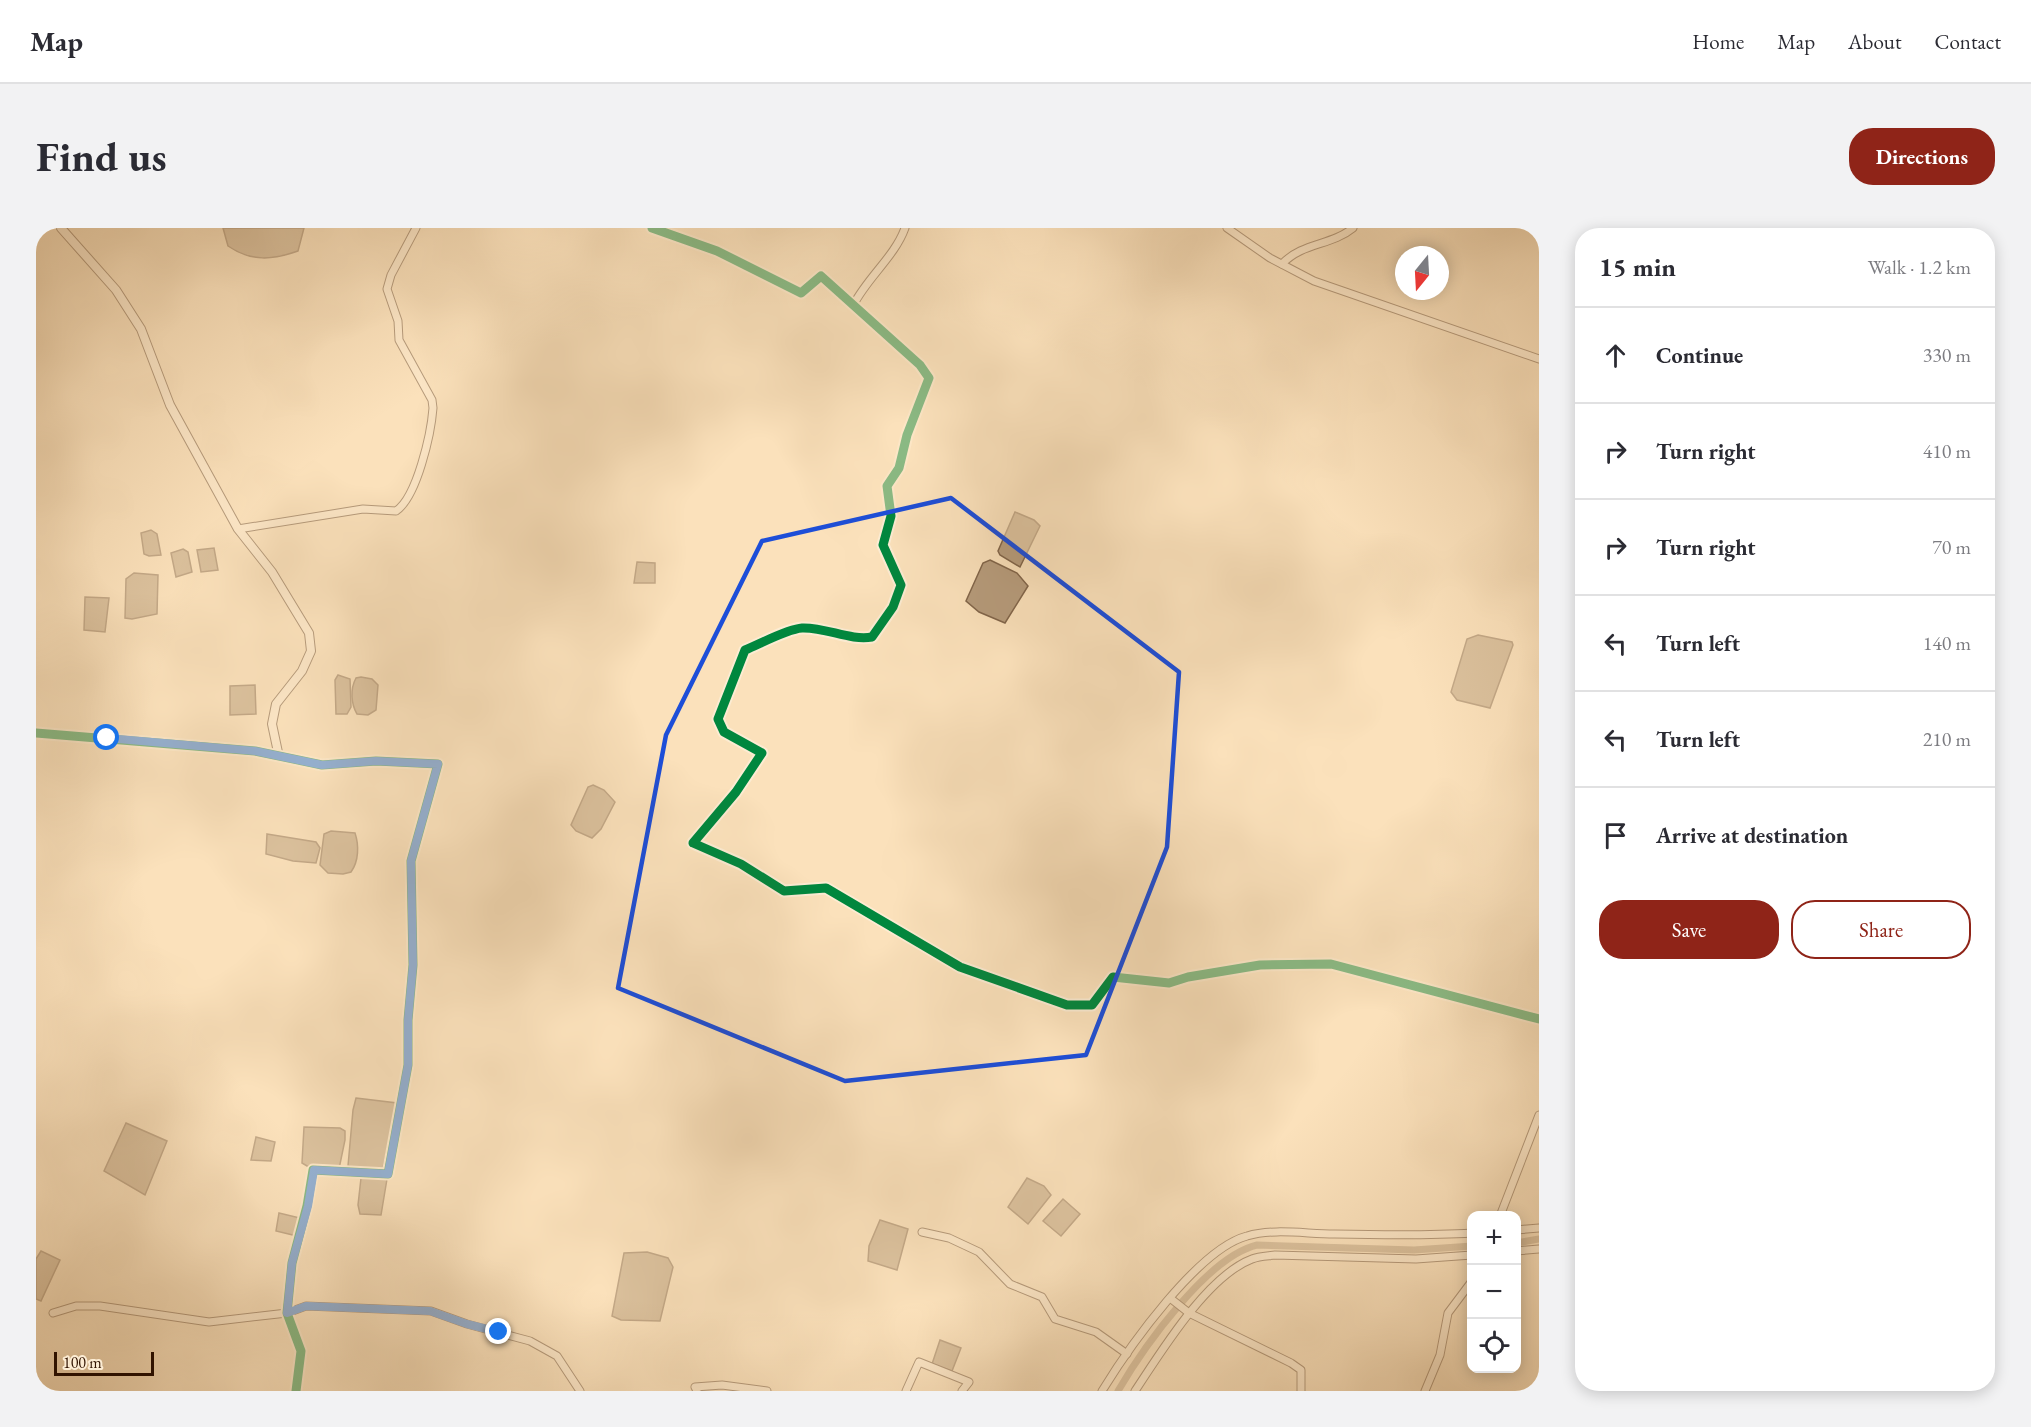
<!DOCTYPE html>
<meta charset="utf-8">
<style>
body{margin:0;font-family:"EB Garamond",serif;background:#f2f2f3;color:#2b2b33}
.controls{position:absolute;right:18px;bottom:18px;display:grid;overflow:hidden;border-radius:12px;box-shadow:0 3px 15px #0003}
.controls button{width:54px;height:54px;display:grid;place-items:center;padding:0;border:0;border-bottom:2px solid #e1e1e2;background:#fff;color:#2b2b33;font:30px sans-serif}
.compass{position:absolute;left:1359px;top:18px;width:54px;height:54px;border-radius:50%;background:#fff;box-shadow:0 3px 15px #0003;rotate:198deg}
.scale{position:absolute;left:18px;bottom:15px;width:100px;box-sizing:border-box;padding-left:6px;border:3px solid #311300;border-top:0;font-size:16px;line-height:21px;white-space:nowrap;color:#311300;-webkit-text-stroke:4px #fcecd3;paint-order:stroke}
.stop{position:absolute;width:18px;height:18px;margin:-14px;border:4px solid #1a73e8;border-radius:50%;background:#fff}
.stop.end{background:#1a73e8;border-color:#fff;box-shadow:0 2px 6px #0008}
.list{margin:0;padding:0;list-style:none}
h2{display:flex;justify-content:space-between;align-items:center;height:78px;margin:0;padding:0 24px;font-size:26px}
h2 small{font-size:20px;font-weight:400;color:#7c7c81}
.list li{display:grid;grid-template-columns:39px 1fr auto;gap:18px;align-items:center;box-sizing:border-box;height:96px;padding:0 24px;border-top:2px solid #e1e1e2}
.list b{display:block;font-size:22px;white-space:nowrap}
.list em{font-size:20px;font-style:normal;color:#7c7c81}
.actions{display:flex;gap:12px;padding:18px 24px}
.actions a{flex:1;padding:14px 0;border:2px solid #8f2418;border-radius:24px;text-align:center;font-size:21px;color:#8f2418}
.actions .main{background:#8f2418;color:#fff}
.icon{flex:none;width:33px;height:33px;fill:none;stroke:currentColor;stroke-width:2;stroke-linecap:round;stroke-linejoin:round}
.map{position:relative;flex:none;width:1503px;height:1163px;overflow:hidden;border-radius:24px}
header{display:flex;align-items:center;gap:36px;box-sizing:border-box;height:84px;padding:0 30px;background:#fff;border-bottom:2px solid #e1e1e2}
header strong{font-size:28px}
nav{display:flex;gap:33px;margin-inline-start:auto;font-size:21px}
.intro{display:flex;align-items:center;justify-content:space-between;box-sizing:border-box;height:144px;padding:0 36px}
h1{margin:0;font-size:42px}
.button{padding:15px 27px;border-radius:24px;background:#8f2418;color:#fff;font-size:21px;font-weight:700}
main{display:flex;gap:36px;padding:0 36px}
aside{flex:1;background:#fff;border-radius:24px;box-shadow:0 3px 15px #0003}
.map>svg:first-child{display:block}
.water{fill:#b69b7b;stroke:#81654a;stroke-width:1.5}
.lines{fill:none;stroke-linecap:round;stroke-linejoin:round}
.canal{stroke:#b69b7b;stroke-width:7}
.minor-casing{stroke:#64462f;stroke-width:9}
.tertiary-casing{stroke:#64462f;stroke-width:10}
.minor{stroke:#fcecd3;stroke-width:7}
.tertiary{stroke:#fcecd3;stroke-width:8}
.cycleway-casing{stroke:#fcecd3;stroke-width:13}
.cycleway{stroke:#00873e;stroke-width:9}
.route{stroke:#1a73e8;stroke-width:8}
.marked{fill:none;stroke:#1d4ed8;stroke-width:4.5;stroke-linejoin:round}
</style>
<header>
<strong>Map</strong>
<nav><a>Home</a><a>Map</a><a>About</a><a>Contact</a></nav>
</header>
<div class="intro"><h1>Find us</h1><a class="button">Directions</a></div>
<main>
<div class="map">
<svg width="1503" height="1163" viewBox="0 0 1503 1163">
<rect width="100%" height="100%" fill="#fbe1bb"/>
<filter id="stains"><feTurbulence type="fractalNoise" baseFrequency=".00333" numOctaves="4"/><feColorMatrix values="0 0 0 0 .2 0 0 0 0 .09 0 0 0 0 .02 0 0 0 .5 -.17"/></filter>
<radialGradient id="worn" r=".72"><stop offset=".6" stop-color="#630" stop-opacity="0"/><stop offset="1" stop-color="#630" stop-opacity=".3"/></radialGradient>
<!-- water -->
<g class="water">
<path d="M187,0H268L262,23C237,32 215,34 192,18Z"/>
<path d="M979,284L998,292L1004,298L984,339L964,327L962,323Z"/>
<path d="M115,302L121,306L125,327L113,328L108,326L105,305Z"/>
<path d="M178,320L182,342L165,344L161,322Z"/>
<path d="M147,321L152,324L156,344L140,349L135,325Z"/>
<path d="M954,332L981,345L992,358L969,395L943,384L930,373L947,335Z"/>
<path d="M601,334L619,335V355H598Z"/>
<path d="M98,345L122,347L121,386L96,391L89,390L90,351Z"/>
<path d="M49,369L73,370L69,404L48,402Z"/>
<path d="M1442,407L1476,414L1477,417L1454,480L1421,472L1415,464L1431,411Z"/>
<path d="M302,447L314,451L315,479L311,486H300L299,452Z"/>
<path d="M325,449L336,451L342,457L340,482L332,487L321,486C315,476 314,461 320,450Z"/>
<path d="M219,457L220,486L194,487V458Z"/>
<path d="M557,557L568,562L579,574L565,601L556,610L540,603L535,597L552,559Z"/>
<path d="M295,603L319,605C323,617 323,633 315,644L307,646L292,645L284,637L288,606Z"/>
<path d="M231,606L280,614L284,620L280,635L257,633L230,626Z"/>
<path d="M320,870L361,875L347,940L321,941L312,938L317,882Z"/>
<path d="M90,895L131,913L109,967L68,943Z"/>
<path d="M268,899L304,900L309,903V912L303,941L271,938L266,935Z"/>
<path d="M220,909L239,914L235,933L215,932Z"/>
<path d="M327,948L351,951L345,987L324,986L322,977L325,950Z"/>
<path d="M991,950L1008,958L1015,967L992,996L972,979Z"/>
<path d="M1027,971L1044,986L1025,1008L1007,993Z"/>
<path d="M243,985L264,990L261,1008L240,1003Z"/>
<path d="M844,992L872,1001L861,1042L832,1033L833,1018Z"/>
<path d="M5,1023L24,1032L5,1073L0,1071V1031Z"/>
<path d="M611,1024L632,1030L637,1039L624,1093L585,1092L576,1088L588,1025Z"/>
<path d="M904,1112L925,1120L916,1143L896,1136Z"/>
</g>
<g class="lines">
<!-- canal -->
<g class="canal">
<path d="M1480,1015L1503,1011"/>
<path d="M1082,1163C1107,1120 1171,1029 1221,1017L1378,1022L1436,1018"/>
</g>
<defs>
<g id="minor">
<path d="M616,0L681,23L765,65L785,48L884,137L893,150L871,207L863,240L851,258L855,288L847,317L865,357L857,379L836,409C814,413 790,399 766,400C751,401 724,416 709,422L682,491L688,504L726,525L700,564L657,615L705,636L748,663L790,660L924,739L1031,777H1056L1077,749L1133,755L1152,749L1224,737L1295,736L1503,791"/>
<path d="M1191,0L1234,30L1278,53L1503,131"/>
<path d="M1246,36C1267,14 1295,18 1317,0"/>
<path d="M818,76C832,49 859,28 869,0"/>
<path d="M202,301L327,281L360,283C381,269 395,206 397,180L396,172L363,112L362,93L351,61L355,47L380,0"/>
<path d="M0,505L219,523L286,537L340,533L402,536L375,633L377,737L372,792V837L352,946L277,942L271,978L256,1035L251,1085L265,1123L260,1163"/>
<path d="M1464,988L1503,887"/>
<path d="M1480,1002L1503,1000"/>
<path d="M886,1004L913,1010L943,1024L974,1056L1006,1069L1019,1091L1060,1104L1091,1126"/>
<path d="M1480,1023L1503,1021"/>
<path d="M1134,1070L1153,1085L1255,1135L1265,1142V1163"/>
<path d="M17,1085L40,1078H64L173,1094L251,1085L270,1078L395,1083L431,1096L494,1113L521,1128L544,1163"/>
<path d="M661,1163L659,1159L686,1157L731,1163"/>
<path d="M870,1163L883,1134L933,1154L926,1163"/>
<path d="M1066,1163C1093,1119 1162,1021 1211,1008C1238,1000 1270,1006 1298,1006C1344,1007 1389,1008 1436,1005"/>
<path d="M1099,1163C1125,1124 1171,1048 1216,1031C1223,1028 1232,1028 1239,1027L1380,1031L1436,1027"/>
<path d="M1389,1163L1404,1127L1412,1085L1436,1053"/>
</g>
<path id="tertiary" d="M25,0L80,62L105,101L134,177L202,301L236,344L273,405L275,423L266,443L240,476L236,496L243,529"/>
</defs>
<!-- minor casing -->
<use href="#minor" class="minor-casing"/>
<!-- tertiary casing -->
<use href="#tertiary" class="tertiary-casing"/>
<!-- minor -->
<use href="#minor" class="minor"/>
<!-- tertiary -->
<use href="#tertiary" class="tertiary"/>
<defs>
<g id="cycleway">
<path d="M616,0L681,23L765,65L785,48L884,137L893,150L871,207L863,240L851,258L855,288L847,317L865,357L857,379L836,409C814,413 790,399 766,400C751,401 724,416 709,422L682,491L688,504L726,525L700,564L657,615L705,636L748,663L790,660L924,739L1031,777H1056L1077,749L1133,755L1152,749L1224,737L1295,736L1503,791"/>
<path d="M0,505L219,523L286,537L340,533L402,536L375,633L377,737L372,792V837L352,946L277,942L271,978L256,1035L251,1085L265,1123L260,1163"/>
</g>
</defs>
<!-- cycleway casing -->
<use href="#cycleway" class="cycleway-casing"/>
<!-- cycleway -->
<use href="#cycleway" class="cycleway"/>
</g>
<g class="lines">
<!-- route -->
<path class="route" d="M71,510L219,523L286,537L340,533L402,536L375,633L377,737L372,792V837L352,946L278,942L272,978L256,1035L251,1085L270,1078L394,1083L431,1096L463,1104"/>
</g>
<!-- marked area -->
<path d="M0 0H1503V1163H0ZM915,270L1143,444L1131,619L1050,827L809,853L582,760L630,507L726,313Z" fill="#fbe1bb" fill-opacity=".55" fill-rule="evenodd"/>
<path class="marked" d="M915,270L1143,444L1131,619L1050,827L809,853L582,760L630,507L726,313Z"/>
<rect width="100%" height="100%" filter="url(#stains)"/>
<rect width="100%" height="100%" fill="url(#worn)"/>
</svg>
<div class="controls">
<button>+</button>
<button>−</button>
<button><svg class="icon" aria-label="locate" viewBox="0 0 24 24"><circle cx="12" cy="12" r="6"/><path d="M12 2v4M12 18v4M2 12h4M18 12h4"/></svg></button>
</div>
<svg class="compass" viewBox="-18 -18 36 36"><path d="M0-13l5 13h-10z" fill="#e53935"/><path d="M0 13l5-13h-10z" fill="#7c7c81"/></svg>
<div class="scale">100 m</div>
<div class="stop" style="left:71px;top:510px"></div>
<div class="stop end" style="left:463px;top:1104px"></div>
</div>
<aside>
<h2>15 min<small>Walk · 1.2 km</small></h2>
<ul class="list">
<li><svg class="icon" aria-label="ahead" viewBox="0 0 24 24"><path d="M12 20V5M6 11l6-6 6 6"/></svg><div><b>Continue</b></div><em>330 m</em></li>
<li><svg class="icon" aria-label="right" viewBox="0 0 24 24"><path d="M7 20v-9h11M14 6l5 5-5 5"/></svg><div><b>Turn right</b></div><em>410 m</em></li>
<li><svg class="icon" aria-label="right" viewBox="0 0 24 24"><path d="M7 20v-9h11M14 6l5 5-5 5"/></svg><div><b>Turn right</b></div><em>70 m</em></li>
<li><svg class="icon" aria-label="left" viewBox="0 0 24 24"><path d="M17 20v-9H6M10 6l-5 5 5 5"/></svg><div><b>Turn left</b></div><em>140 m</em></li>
<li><svg class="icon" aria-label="left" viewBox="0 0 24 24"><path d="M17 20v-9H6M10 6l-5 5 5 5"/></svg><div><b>Turn left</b></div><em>210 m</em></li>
<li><svg class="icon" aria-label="arrive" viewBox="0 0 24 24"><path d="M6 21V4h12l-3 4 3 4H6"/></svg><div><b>Arrive at destination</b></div></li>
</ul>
<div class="actions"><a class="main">Save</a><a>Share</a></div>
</aside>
</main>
